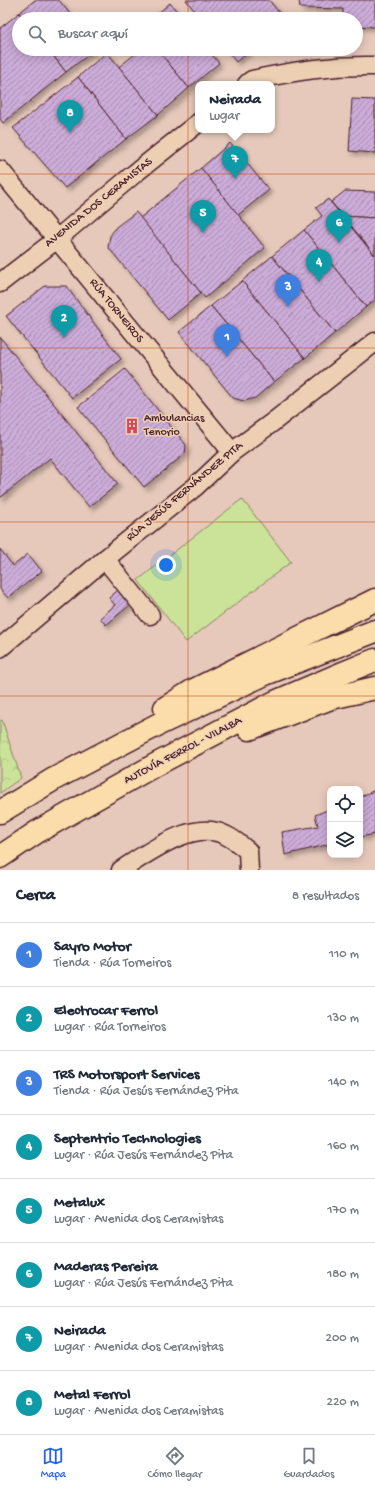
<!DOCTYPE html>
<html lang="es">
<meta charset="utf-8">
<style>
body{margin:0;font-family:"Gochi Hand",sans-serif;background:#f6f6f7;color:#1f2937}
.controls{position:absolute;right:12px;bottom:12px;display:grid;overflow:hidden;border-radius:8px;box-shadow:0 2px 10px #0003}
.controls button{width:36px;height:36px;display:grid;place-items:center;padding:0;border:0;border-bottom:1px solid #e0e1e3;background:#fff;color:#1f2937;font:20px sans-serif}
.you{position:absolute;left:166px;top:565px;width:14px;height:14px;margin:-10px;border:3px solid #fff;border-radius:50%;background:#1a73e8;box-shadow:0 0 0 6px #1a73e833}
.badge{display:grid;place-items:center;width:26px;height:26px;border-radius:50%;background:#2563eb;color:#fff;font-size:13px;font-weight:700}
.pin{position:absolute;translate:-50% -33px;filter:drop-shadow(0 1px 2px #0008)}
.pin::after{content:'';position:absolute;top:21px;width:14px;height:12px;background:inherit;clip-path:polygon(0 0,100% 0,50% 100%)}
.popup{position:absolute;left:195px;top:81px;width:80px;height:52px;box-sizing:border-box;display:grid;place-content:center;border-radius:8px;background:#fff;filter:drop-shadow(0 1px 3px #0005);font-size:13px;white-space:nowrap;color:#747a83}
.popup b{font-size:15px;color:#1f2937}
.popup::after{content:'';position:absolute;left:50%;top:100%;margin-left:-8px;border:8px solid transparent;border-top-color:#fff}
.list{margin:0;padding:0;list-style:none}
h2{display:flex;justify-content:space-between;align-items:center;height:52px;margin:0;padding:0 16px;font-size:17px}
h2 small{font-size:13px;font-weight:400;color:#747a83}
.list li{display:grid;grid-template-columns:26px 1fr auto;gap:12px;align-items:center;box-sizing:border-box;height:64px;padding:0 16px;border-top:1px solid #e0e1e3}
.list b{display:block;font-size:15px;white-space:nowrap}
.list p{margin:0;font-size:13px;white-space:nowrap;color:#747a83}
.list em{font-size:13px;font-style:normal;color:#747a83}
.icon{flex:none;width:22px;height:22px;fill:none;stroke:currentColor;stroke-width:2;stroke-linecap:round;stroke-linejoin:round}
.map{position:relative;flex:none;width:375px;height:870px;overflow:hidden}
.search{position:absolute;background:#fff;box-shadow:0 2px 10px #0003;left:12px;right:12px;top:12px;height:44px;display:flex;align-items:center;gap:10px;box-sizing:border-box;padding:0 14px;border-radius:22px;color:#747a83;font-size:15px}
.sheet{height:564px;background:#fff}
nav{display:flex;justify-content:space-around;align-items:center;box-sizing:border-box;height:56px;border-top:1px solid #e0e1e3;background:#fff;font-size:11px;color:#747a83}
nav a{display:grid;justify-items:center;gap:2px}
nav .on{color:#2563eb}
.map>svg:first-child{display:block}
.grass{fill:#cae399;stroke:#8a8162}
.forest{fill:url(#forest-crowns);stroke:#8a8162}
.building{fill:url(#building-hatch);stroke:#4a1f2b;filter:url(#shadow)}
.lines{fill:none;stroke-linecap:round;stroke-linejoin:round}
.minor-casing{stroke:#4a1f2b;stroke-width:21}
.highway-casing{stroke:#4a1f2b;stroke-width:25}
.minor{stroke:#edd0b4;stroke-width:18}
.highway{stroke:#faddab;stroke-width:22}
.grid{fill:none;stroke:#c04a14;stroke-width:1;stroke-opacity:0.55}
.labels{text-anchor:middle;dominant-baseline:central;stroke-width:3;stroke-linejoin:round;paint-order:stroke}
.street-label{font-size:12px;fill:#4a1f2b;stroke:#edd0b4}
.poi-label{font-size:12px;fill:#4a1f2b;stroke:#edd0b4;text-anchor:start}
</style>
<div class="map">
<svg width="375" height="870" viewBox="0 0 375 870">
<defs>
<pattern id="forest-crowns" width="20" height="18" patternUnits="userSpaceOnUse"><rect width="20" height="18" fill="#cae399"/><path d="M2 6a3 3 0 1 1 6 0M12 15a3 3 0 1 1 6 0" fill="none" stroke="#afc284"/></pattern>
<pattern id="building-hatch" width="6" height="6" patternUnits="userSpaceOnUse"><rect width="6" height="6" fill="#ccacd8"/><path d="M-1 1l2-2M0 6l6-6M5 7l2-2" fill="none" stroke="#a88baf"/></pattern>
<filter id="shadow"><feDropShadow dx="3.5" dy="3.5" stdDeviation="2" flood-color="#0004"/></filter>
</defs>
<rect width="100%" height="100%" fill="#e6c9bb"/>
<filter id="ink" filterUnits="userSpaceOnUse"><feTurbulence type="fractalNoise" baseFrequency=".025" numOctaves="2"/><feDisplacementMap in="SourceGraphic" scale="8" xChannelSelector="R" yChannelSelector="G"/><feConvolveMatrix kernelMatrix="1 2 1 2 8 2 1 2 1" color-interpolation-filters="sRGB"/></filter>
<g filter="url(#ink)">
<!-- grass -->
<path class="grass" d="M242,499L291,562L186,642L138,580Z"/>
<!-- forest -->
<path class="forest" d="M2,720L21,778L0,793V721Z"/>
<!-- building -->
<g class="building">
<path d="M35,0H59L74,19H23L19,13Z"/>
<path d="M186,0H269L284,19H201Z"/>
<path d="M299,0H375V27L356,26V19H343V9L300,8Z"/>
<path d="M170,3L183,19H151Z"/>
<path d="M19,13L23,19H19V49H48L66,72L3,123L0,119V28Z"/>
<path d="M48,49H96L66,72Z"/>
<path d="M141,49H157L189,88L158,115L119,67Z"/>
<path d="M157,49H207L219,63L189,88Z"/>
<path d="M226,49H251L236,62Z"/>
<path d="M107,52L158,115L126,139L78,77Z"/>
<path d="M78,77L126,139L65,188L13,128Z"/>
<path d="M352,99L375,100V153L349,151Z"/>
<path d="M230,143L269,190L238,215L201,168Z"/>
<path d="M201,168L265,248L205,298L140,218Z"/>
<path d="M345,191L375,192V218L343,216L331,202Z"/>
<path d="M328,199L375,256V300L366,307L304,230L322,216L316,208Z"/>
<path d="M136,212L201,293L168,320L108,247L110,236L116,227Z"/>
<path d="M343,216L375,218V255Z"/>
<path d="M304,230L366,307L335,333L272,256Z"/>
<path d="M272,256L335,333L305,358L242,281Z"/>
<path d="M242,281L305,358L274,382L211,306Z"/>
<path d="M45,286H66L121,359L72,398L6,316Z"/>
<path d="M211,306L274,382L255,398L244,401L233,398L179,332Z"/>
<path d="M0,337L118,484L89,507L50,458L0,498Z"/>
<path d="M125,369L186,445L185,454L144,487L78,407Z"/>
<path d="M0,549L13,566L28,554L42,571L8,598L0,589Z"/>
<path d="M118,590L130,605L106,625L100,618L115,605L109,598Z"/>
<path d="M375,790V834L360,837V797Z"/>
<path d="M330,809V844L285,855L282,832L318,826L315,815Z"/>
</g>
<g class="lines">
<defs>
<g id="minor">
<path d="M247,84L252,80C295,71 331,65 375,66"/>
<path d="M0,170L232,452"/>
<path d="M0,283L57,239L134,174L198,123"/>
<path d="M105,559L150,615"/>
<path d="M0,648L105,559L195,487L232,452L273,422L375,342"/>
<path d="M121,870C148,853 192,819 225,835C234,839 241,845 248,851L249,870"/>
</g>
<g id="highway">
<path d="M165,708L192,691L375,600"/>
<path d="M249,729L331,698L375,688"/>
<path d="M0,812L54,779L159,724L265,674L375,631"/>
<path d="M0,857L37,832L155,765L275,702L338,675L375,660"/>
</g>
</defs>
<!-- minor casing -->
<use href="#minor" class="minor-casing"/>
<!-- highway casing -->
<use href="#highway" class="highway-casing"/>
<!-- minor -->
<use href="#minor" class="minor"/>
<!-- highway -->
<use href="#highway" class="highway"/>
</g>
</g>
<!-- grid -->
<path class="grid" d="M188,0V19M188,49V870M0,174H375M0,348H375M0,522H375M0,696H375"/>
<!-- icons -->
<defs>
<symbol id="building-bare" viewBox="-9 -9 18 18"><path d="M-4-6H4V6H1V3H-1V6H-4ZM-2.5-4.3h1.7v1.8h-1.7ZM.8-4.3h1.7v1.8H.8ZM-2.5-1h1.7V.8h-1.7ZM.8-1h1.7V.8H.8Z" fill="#d1495b" stroke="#edd0b4" stroke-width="2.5" paint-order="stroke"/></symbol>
</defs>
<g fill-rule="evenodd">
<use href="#building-bare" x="121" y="415" width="22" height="22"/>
</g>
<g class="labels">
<!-- street labels -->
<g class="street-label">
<text transform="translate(99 203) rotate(-39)">AVENIDA DOS CERAMISTAS</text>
<text transform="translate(116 311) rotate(51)">RÚA TORNEIROS</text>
<text transform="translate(185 492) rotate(-40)">RÚA JESÚS FERNÁNDEZ PITA</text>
<text transform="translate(183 751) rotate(-28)">AUTOVÍA FERROL - VILALBA</text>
</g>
<!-- poi labels -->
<g class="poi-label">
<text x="144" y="419">Ambulancias<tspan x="144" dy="14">Tenorio</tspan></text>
</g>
</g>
</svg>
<div class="controls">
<button><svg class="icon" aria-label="locate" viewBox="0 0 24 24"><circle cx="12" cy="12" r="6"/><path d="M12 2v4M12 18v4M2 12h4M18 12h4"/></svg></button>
<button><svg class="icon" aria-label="layers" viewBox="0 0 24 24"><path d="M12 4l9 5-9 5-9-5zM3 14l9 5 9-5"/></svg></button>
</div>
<div class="you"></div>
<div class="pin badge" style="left:227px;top:357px;background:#3f7fe0">1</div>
<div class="pin badge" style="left:64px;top:338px;background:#0f9aa8">2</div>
<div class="pin badge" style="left:288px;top:307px;background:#3f7fe0">3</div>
<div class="pin badge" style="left:319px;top:282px;background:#0f9aa8">4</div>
<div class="pin badge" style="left:203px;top:233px;background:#0f9aa8">5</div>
<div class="pin badge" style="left:339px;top:243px;background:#0f9aa8">6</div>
<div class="pin badge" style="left:235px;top:179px;background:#0f9aa8">7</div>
<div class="popup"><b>Neirada</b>Lugar</div>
<div class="pin badge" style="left:70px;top:133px;background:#0f9aa8">8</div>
<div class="search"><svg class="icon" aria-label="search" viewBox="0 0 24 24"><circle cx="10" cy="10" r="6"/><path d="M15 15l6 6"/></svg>Buscar aquí</div>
</div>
<section class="sheet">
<h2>Cerca<small>8 resultados</small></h2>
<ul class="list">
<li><span class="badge" style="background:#3f7fe0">1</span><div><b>Sayro Motor</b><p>Tienda · Rúa Torneiros</p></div><em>110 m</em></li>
<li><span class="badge" style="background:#0f9aa8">2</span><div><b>Electrocar Ferrol</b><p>Lugar · Rúa Torneiros</p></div><em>130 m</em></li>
<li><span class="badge" style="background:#3f7fe0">3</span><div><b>TRS Motorsport Services</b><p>Tienda · Rúa Jesús Fernández Pita</p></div><em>140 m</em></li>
<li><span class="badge" style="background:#0f9aa8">4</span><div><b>Septentrio Technologies</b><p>Lugar · Rúa Jesús Fernández Pita</p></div><em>160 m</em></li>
<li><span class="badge" style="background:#0f9aa8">5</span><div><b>Metalux</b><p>Lugar · Avenida dos Ceramistas</p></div><em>170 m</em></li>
<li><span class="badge" style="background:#0f9aa8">6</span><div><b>Maderas Pereira</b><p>Lugar · Rúa Jesús Fernández Pita</p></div><em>180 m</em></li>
<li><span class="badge" style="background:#0f9aa8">7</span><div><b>Neirada</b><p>Lugar · Avenida dos Ceramistas</p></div><em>200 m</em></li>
<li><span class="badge" style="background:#0f9aa8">8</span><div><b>Metal Ferrol</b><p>Lugar · Avenida dos Ceramistas</p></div><em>220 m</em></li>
</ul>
</section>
<nav>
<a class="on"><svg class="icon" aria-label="map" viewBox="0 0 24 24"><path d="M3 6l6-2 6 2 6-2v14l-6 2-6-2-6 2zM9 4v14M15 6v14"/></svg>Mapa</a>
<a><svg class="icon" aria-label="directions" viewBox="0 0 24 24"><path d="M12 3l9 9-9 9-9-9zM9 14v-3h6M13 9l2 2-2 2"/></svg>Cómo llegar</a>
<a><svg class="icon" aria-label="saved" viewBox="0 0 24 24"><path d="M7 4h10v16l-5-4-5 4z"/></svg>Guardados</a>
</nav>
